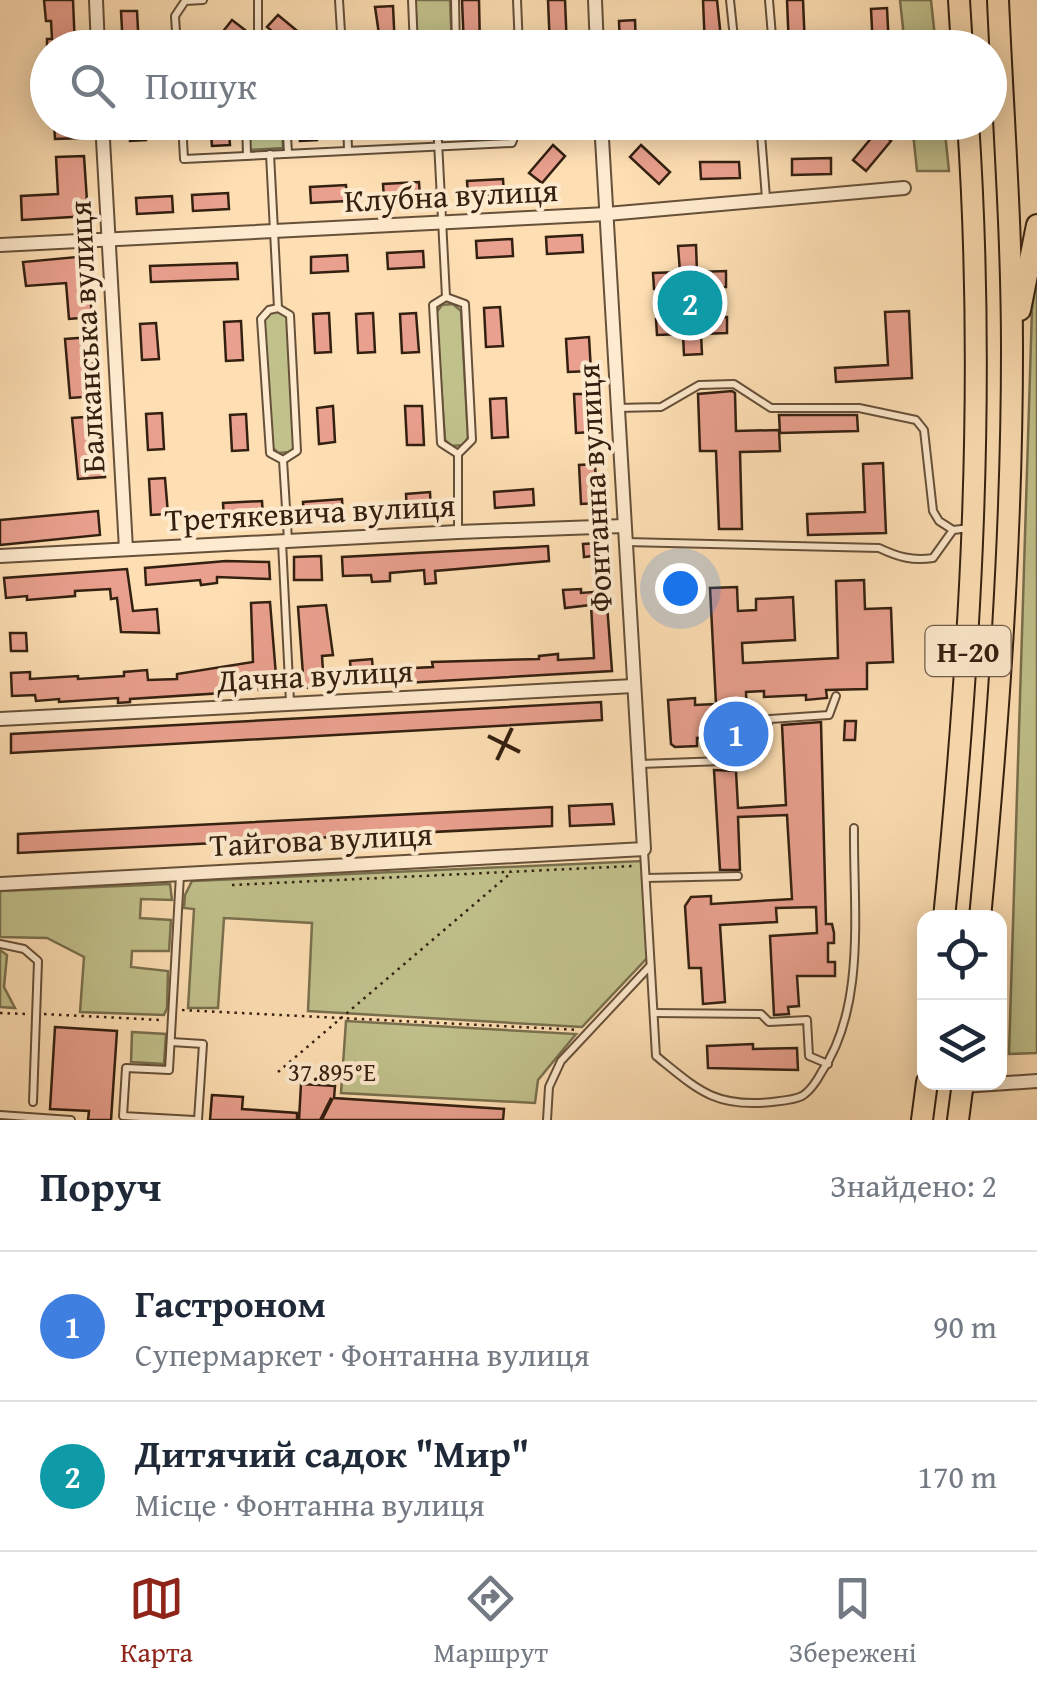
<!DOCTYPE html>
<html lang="uk">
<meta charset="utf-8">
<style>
body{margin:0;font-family:"Gentium Book Plus",serif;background:#f6f6f7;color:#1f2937}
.controls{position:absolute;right:30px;bottom:30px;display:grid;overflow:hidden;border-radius:20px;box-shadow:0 5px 25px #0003}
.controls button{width:90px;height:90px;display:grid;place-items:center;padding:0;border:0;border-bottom:2px solid #e0e1e3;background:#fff;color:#1f2937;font:50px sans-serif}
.you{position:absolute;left:680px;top:588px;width:35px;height:35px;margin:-25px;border:8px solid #fff;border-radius:50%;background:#1a73e8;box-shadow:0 0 0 15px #1a73e833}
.badge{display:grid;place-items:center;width:65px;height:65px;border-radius:50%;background:#8f2418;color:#fff;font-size:32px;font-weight:700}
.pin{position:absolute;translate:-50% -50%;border:5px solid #fff;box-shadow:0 2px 10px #0006}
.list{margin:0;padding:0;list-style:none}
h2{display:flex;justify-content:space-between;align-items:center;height:130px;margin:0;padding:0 40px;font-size:42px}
h2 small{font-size:32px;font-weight:400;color:#747a83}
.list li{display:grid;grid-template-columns:65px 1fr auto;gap:30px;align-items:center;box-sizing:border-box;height:150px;padding:0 40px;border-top:2px solid #e0e1e3}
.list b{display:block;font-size:38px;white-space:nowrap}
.list p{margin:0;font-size:32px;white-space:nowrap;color:#747a83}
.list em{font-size:32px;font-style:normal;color:#747a83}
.icon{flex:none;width:55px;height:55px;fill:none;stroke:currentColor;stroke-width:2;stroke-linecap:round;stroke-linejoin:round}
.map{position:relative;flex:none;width:1037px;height:1120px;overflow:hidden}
.search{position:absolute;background:#fff;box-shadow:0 5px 25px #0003;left:30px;right:30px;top:30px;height:110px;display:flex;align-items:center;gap:25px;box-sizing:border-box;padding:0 35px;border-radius:55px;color:#747a83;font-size:38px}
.sheet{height:430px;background:#fff}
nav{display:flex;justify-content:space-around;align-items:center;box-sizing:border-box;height:140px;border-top:2px solid #e0e1e3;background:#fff;font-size:28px;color:#747a83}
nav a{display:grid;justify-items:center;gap:5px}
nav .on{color:#8f2418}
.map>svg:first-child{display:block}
.green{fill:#c1c18c;stroke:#7a704e;stroke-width:2.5}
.building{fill:#e9a08e;stroke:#342010;stroke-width:2.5}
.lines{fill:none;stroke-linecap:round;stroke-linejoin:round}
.service-casing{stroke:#665039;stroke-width:10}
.minor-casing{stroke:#665039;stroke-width:16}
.primary-casing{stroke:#342010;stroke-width:24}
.path{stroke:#342010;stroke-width:2.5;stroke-dasharray:2.5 5;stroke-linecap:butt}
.service{stroke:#feeace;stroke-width:6}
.minor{stroke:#feeace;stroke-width:12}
.primary{stroke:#fedfb4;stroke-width:20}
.ticks{fill:none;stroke:#342010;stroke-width:4}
.labels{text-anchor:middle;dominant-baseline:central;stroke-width:8;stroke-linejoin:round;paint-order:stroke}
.shield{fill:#feeace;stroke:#715d49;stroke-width:2.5}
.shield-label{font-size:30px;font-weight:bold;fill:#342010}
.street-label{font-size:32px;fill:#342010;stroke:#feeace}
.ticks-label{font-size:25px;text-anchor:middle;fill:#342010;stroke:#feeace;stroke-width:8;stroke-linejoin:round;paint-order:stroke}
</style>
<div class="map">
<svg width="1037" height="1120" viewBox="0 0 1037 1120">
<rect width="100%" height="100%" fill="#fedfb4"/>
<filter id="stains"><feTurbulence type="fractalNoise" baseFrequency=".002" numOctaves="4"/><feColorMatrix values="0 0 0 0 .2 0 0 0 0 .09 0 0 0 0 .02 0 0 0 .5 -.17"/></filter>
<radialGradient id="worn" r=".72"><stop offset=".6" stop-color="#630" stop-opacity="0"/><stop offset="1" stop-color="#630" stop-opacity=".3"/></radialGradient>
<!-- green -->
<g class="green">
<path d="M415,0H450L452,47H418Z"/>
<path d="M900,0H931L936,47H905Z"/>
<path d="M248,123H282L283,148L249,150Z"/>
<path d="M912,123H944L949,171H917Z"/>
<path d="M1037,272V1053L1009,1054L1032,309Z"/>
<path d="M453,304L461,311L468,437L464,445L451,446L445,440L436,313L442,305Z"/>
<path d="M280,311L288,318L295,445L291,452L278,453L272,447L263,320L269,312Z"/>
<path d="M642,861L648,957L582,1027L308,1011L312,923L224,918L218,1008H188L194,909L184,908L185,895L192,881Z"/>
<path d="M170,884L172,900L141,899L140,918L171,920L169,951H132L131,967L168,971L167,1008L164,1015L80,1012L84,957L47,938L0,937V891Z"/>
<path d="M0,950L7,955L4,987L15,1008L0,1007Z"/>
<path d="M346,1021L576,1034L538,1080L535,1103L341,1093Z"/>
<path d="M132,1032L166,1034L164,1064L131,1062Z"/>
</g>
<!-- building -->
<g class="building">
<path d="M44,0H73L75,48H47V39H52L51,21H46Z"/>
<path d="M462,0H479L480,48H464Z"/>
<path d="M548,0H565L567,48H550Z"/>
<path d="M703,0H717L722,48H705Z"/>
<path d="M787,0H803L805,48H789Z"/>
<path d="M393,6L395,48H381L375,7Z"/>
<path d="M887,8L889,47L873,48L871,9Z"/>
<path d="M121,11H137L139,48H123Z"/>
<path d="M278,15L308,40L301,48H292L267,27Z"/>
<path d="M232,20L245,30L231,48H210Z"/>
<path d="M635,20L636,48H620L619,21Z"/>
<path d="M54,122H81L82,138L55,139Z"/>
<path d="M129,122H145L146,140L130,141Z"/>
<path d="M210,122H228L230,145L212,146Z"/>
<path d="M299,122H316L317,140L300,141Z"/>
<path d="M878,130L891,141L866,171L853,160Z"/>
<path d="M553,145L565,156L542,183L529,173Z"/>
<path d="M641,145L670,172L659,184L630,157Z"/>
<path d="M84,156L88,216L22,220L21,196L58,194L56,157Z"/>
<path d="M831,158V174L792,175V159Z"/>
<path d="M700,162H739L740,178L701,179Z"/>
<path d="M503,179L504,195L468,197L467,181Z"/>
<path d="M419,182L420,198L384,200L383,184Z"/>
<path d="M346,185L347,201L311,203L310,187Z"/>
<path d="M228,193L229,209L193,211L192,195Z"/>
<path d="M172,196L173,212L137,214L136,198Z"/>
<path d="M582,235L583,252L547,254L546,237Z"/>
<path d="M512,239L513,256L477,258L476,241Z"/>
<path d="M696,245L697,272L726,271V287L698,288L700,318L727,317V333L701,334L702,354L684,355L683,334L657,335L656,319L682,318L681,288L654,289L653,273L680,272L678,246Z"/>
<path d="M423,251L424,267L388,269L387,253Z"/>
<path d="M347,255L348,271L311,273V257Z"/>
<path d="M87,256L92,317L69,319L66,283L26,286L23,262Z"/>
<path d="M237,263L238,279L151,282L150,266Z"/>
<path d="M500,307L503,346L486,347L484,308Z"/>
<path d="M909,311L912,378L836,382L835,368L888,365L885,312Z"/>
<path d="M329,313L331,352L315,353L313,314Z"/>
<path d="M373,313L375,352L358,353L356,314Z"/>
<path d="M416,313L419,352L402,353L400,314Z"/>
<path d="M241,321L243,360L226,361L224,322Z"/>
<path d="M156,323L159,359L142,360L140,324Z"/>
<path d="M91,337L97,396L70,398L65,339Z"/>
<path d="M589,337L591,371L568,372L566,339Z"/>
<path d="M732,391L735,393L736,431L779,430L780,451L740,452L742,529H719L716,451H700L698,394Z"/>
<path d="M574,394H591L593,432L576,433Z"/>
<path d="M506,398L508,437L492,438L490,399Z"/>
<path d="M333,406L335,442L319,444L317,408Z"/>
<path d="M405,406H422L424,445H407Z"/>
<path d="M162,413L164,449L148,450L146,414Z"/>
<path d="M246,414L248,450L232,451L230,415Z"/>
<path d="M779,415H857L858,431L780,433Z"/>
<path d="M99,416L105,477L78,479L72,418Z"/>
<path d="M883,463L886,533L808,535L807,514L865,512L863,464Z"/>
<path d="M595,464L597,503L581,504L579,465Z"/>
<path d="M165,478L168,514L151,515L149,479Z"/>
<path d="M533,489L534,505L495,508L494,492Z"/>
<path d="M430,492L431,511L407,512L406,494Z"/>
<path d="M342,499L343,516L304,518L303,502Z"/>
<path d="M262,501L263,517L224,519L223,503Z"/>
<path d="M98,511L100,535L0,545V520Z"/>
<path d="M600,543L601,555L584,557L583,544Z"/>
<path d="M548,546L549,561L435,571L436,583L425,584L424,570L390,573V581L372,582L371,575L343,576L342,557Z"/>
<path d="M321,556L322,580H294V557Z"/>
<path d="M226,561L269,562L270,579L217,577V583L201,585L200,580L146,585L145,568Z"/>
<path d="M127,569L133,611L157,609L159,633L121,632L117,598L111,599L110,589L75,591V596L27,600V596L6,598L4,578Z"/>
<path d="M864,580L865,609L891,608L893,662L867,663V689L826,690L827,698L806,700V695L764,697V691L746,692L748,742L719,744V737L697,738V746L675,747L671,744L668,700L695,698V705L716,704L710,588L737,587L738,611L756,610V599L793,597L795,640L742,643L743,663L838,658L836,581Z"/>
<path d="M581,589V593L606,591L612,671L352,686L350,661L372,659L373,670L433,667L432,662L539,659V656L558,654V660L594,658L591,605L565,608L563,590Z"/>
<path d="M270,602L277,688L259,690L258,677L221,679L223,693L130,699V702L118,703V698L59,702V699L36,701L35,695L12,696L11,673L30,672V679L78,676V679L124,676V672L147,670L148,680L177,679V674L253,662L251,603Z"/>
<path d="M326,605L333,655L322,656L324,686L304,688L298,607Z"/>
<path d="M10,633H26L27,651H11Z"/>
<path d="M601,702L602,720L11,753V734Z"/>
<path d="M845,721H856L855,740H844Z"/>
<path d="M821,722L826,924H832L834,933V943H828V962H835V976H797L799,1006L788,1007L789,1014L774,1015L770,936L817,933L816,907L776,908L777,922L720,925L725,1002L703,1004L701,968H689L685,906L691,897L711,896V904L792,899L787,815L738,817L740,870H720L714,770L736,771L738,808L786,805L782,725Z"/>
<path d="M612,804L614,824L570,826L569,806Z"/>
<path d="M552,807V826L18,853V834Z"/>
<path d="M55,1027L117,1031L111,1120H88L89,1111L50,1109Z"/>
<path d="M753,1044V1049L797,1048L798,1070L708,1068L707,1046Z"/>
<path d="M301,1084L335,1086L334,1098L504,1109L503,1120H299Z"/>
<path d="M212,1095L243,1097L242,1109L297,1113V1120H210Z"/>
</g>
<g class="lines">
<defs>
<g id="service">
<path d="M339,0L342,48"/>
<path d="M412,0L414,48"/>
<path d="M455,0L456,48"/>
<path d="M517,0L519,48"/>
<path d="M730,0L735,48"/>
<path d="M769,0L773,48"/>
<path d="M177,48L175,16L185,1L203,0"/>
<path d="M258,48V0"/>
<path d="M182,122L184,159L512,143L520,122"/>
<path d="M246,122L247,155"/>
<path d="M286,122L288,152"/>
<path d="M347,122L348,149"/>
<path d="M437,122L446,297L433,305L441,443L458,454V530"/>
<path d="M760,122L766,198"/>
<path d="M270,154L278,308L269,310L261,319L270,453L283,460L288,540"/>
<path d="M446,297L465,304L472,440L458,454"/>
<path d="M278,308L290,315L297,451L283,460"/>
<path d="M617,408L661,407L699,385L734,384L771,408H859L916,420L924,430L933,511L939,521L953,530"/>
<path d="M282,542L290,702"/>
<path d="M626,542L879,548C898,557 912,561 933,558L953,530L970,528"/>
<path d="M640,764L750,760L770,719L829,715L836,696"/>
<path d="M644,851L656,1056C698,1090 715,1108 772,1102C780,1101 794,1100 802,1096C809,1092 817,1081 821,1073C867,1006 853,906 854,828"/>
<path d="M180,875L169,1070L126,1068L123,1116L194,1120"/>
<path d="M646,878L738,876"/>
<path d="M0,944L24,949L38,961L33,1102"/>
<path d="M654,1013L761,1014L769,1022L807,1020L809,1056L828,1064"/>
<path d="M171,1042L203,1044L198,1120"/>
<path d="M0,1115L71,1120"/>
<path d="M547,1120L549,1087L561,1061L650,966"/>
</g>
<g id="minor">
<path d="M96,0L98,48"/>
<path d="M595,0L597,48"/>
<path d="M102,122L126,549"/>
<path d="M0,245L607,214L904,188"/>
<path d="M0,556L458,532L624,526"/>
<path d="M0,719L634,686"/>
<path d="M0,884L644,849L601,122"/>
<path d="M963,1086L1037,1081"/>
</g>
<g id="primary">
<path d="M959,0L962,48"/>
<path d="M1020,310L1037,225"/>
<path d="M944,918C971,652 986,389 968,122"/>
<path d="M980,918C998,728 1012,539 1012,349C1012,233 1003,116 998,0"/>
<path d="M922,1120L927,1082"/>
<path d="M958,1120L963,1082"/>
</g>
</defs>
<!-- service casing -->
<use href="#service" class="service-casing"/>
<!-- minor casing -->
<use href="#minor" class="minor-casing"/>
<!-- primary casing -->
<use href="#primary" class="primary-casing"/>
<!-- path -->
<g class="path">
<path d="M232,885L633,866"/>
<path d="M182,1010L579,1030"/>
<path d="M0,1013L26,1014"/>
<path d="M44,1014L161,1020"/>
<path d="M278,1072L512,872"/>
</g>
<!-- service -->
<use href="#service" class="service"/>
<!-- minor -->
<use href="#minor" class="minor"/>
<!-- primary -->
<use href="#primary" class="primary"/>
</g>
<!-- ticks -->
<path class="ticks" d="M488,736L520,752M497,760L512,728M321,1120L332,1098"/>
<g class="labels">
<!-- shield labels -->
<rect class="shield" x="925.5" y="626" width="85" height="50" rx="8"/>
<g class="shield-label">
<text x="968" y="651">Н-20</text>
</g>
<!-- street labels -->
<g class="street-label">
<text transform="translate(451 195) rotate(-3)">Клубна вулиця</text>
<text transform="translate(86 337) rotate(-93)">Балканська вулиця</text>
<text transform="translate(594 488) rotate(-93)">Фонтанна вулиця</text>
<text transform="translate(310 512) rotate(-3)">Третякевича вулиця</text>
<text transform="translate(315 675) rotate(-3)">Дачна вулиця</text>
<text transform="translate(321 839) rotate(-3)">Тайгова вулиця</text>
</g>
</g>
<g class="ticks-label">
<text x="332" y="1081">37.895°E</text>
</g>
<rect width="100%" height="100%" filter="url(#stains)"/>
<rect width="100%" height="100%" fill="url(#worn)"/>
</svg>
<div class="controls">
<button><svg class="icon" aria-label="locate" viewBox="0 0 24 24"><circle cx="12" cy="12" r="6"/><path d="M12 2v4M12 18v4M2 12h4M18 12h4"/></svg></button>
<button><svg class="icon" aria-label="layers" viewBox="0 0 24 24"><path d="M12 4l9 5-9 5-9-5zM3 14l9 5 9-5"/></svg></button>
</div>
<div class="you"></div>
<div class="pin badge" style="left:736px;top:734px;background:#3f7fe0">1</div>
<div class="pin badge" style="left:690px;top:303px;background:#0f9aa8">2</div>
<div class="search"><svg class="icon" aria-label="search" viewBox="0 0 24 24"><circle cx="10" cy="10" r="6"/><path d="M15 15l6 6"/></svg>Пошук</div>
</div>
<section class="sheet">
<h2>Поруч<small>Знайдено: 2</small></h2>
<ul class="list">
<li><span class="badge" style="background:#3f7fe0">1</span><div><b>Гастроном</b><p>Супермаркет · Фонтанна вулиця</p></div><em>90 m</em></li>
<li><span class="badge" style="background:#0f9aa8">2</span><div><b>Дитячий садок &quot;Мир&quot;</b><p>Місце · Фонтанна вулиця</p></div><em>170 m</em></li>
</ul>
</section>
<nav>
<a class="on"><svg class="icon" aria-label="map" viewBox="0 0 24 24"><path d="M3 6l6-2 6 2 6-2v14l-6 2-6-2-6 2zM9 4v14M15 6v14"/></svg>Карта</a>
<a><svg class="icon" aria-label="directions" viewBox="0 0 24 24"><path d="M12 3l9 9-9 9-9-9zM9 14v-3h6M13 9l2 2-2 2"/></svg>Маршрут</a>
<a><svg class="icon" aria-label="saved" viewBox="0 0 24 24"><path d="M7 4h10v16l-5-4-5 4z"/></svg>Збережені</a>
</nav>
